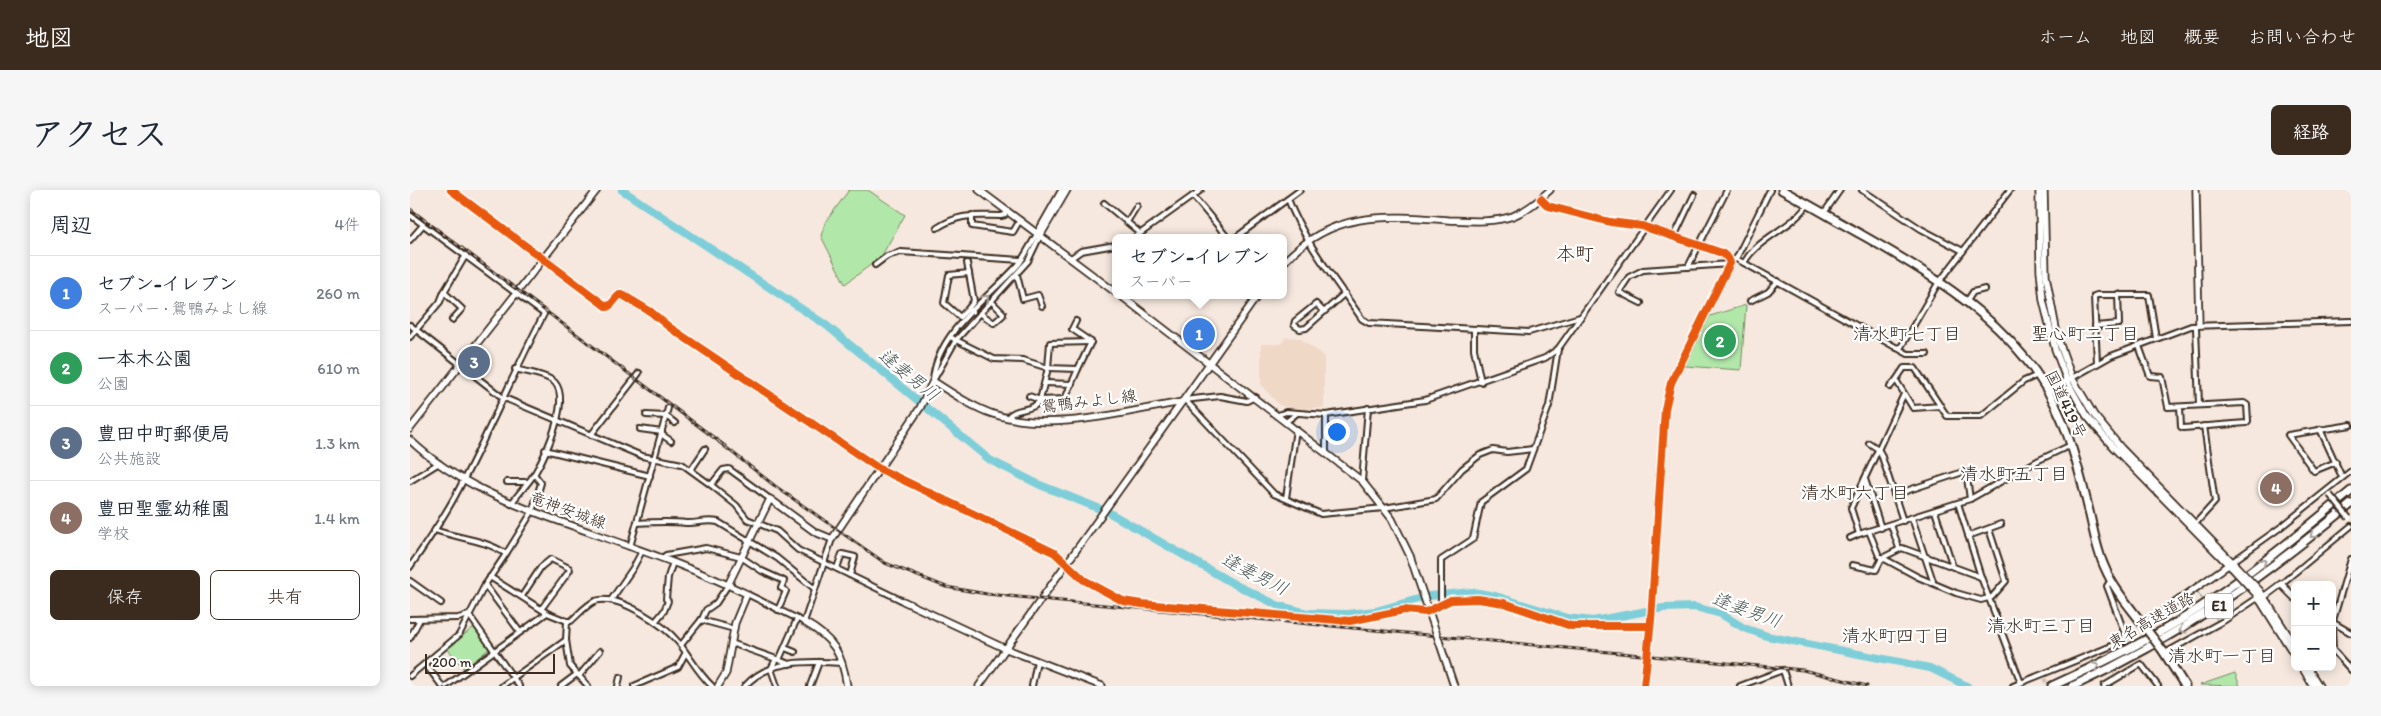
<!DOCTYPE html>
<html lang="ja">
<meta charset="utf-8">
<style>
body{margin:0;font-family:Itim,"Klee One",sans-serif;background:#f6f6f7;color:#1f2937}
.controls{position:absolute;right:15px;bottom:15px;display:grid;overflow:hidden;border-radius:8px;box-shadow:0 2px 12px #0003}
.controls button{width:45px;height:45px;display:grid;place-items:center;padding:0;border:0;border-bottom:1px solid #e0e1e3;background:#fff;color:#1f2937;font:25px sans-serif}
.scale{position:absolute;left:15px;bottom:12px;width:130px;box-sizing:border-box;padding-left:5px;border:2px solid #3b2a1e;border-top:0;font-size:14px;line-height:18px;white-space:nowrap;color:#3b2a1e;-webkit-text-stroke:4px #fff;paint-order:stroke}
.you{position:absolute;left:926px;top:241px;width:18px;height:18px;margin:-12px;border:4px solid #fff;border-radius:50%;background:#1a73e8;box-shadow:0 0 0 8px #1a73e833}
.badge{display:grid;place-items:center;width:32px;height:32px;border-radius:50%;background:#3b2a1e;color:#fff;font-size:16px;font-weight:700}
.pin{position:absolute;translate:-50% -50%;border:2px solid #fff;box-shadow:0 1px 5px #0006}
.popup{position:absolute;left:702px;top:44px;width:175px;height:65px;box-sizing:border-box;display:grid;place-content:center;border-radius:8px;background:#fff;filter:drop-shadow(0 1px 4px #0005);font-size:16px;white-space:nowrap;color:#747a83}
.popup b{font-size:19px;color:#1f2937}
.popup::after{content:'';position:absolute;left:50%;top:100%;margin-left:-10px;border:10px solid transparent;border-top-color:#fff}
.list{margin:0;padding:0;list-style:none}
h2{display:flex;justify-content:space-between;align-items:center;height:65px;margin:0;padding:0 20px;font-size:21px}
h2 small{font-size:16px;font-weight:400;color:#747a83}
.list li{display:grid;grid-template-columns:32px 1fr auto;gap:15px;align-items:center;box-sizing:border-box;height:75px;padding:0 20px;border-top:1px solid #e0e1e3}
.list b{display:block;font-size:19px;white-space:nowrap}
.list p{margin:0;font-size:16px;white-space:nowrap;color:#747a83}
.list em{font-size:16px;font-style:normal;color:#747a83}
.actions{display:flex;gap:10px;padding:15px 20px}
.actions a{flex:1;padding:11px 0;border:1px solid #3b2a1e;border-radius:8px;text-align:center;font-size:18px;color:#3b2a1e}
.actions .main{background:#3b2a1e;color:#fff}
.map{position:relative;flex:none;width:1941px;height:496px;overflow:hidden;border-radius:8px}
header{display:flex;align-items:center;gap:30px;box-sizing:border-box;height:70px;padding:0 25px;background:#3b2a1e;color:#fff}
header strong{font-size:24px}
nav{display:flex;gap:28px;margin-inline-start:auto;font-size:18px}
.intro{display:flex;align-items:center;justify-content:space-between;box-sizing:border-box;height:120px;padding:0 30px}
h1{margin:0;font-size:35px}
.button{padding:12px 22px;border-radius:8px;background:#3b2a1e;color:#fff;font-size:18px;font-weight:700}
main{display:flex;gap:30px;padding:0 30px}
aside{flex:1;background:#fff;border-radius:8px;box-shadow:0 2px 12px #0003}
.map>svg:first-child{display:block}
.built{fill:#f0d8c7}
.green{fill:#b1e7a9;stroke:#768864}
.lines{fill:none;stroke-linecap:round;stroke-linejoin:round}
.stream{stroke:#638c8e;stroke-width:1}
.river{stroke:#7eced9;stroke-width:8}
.street-tunnel{stroke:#d1c2b8;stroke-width:4;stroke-dasharray:4 2;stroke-linecap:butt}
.street-casing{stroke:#3b2a1e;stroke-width:8}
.secondary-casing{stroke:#3b2a1e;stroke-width:9}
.highway-casing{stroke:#3b2a1e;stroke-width:11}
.street{stroke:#fff;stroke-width:4}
.secondary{stroke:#fff;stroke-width:5.5}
.highway{stroke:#fff;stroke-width:7}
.rail-casing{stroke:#3b2a1e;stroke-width:3}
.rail{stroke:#fff;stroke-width:1;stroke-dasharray:4;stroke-linecap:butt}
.street-bridge-casing{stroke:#3b2a1e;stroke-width:8;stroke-linecap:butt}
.secondary-bridge-casing{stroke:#3b2a1e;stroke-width:9;stroke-linecap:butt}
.highway-bridge-casing{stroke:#3b2a1e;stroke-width:11;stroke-linecap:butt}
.street-bridge{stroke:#fff;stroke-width:4}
.secondary-bridge{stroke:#fff;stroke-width:5.5}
.highway-bridge{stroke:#fff;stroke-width:7}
.cycleway-casing{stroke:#fff;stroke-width:11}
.cycleway{stroke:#e8590c;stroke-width:8}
.oneway{stroke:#a79f9a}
.labels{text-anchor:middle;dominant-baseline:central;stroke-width:4.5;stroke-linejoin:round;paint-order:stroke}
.shield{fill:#fff;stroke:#766a62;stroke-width:1}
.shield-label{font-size:15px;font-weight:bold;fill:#3b2a1e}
.street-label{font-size:16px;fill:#3b2a1e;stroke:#fff}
.neighbourhood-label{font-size:18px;fill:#3b2a1e;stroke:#fff}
.water-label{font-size:18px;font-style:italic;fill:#4f5b56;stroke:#fff}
.quarter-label{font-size:19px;fill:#3b2a1e;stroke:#fff}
</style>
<header>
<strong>地図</strong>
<nav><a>ホーム</a><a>地図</a><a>概要</a><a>お問い合わせ</a></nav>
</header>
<div class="intro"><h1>アクセス</h1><a class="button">経路</a></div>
<main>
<aside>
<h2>周辺<small>4件</small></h2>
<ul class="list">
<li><span class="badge" style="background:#3f7fe0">1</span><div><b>セブン-イレブン</b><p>スーパー · 鴛鴨みよし線</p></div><em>260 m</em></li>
<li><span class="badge" style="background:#2e9e5b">2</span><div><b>一本木公園</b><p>公園</p></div><em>610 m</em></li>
<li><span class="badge" style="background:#5c6f8a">3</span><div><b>豊田中町郵便局</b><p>公共施設</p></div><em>1.3 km</em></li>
<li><span class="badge" style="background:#8d6e63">4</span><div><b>豊田聖霊幼稚園</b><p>学校</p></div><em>1.4 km</em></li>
</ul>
<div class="actions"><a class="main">保存</a><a>共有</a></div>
</aside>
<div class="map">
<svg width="1941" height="496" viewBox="0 0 1941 496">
<rect width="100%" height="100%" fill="#f6e8de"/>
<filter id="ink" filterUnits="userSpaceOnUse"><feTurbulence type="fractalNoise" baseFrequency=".02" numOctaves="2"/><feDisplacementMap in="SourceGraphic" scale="10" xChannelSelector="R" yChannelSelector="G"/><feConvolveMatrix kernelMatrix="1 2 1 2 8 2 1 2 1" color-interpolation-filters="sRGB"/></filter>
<g filter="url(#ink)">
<!-- built -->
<path class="built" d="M876,147L890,148L914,166V218L882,219L869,215L851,195V154H871Z"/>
<!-- green -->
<g class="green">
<path d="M439,0H458L495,25L471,67L435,94L411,46L415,33Z"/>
<path d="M1336,115L1331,180L1275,176L1300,126Z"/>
<path d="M64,437L79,459L54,479L37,458Z"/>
<path d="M1825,483L1830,496L1790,495Z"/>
</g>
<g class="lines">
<!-- stream -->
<g class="stream">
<path d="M1787,401L1794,412"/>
<path d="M1801,422L1808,431"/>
</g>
<!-- river -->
<path class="river" d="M212,0L416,135L580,270L630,295L698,322L824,394L867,415L898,423L937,424L966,421L1019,406L1063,402L1085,406L1157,428L1183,431L1253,418L1285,417L1311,424L1334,438L1357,446L1520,478L1557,496"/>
<!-- street-tunnel -->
<path class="street-tunnel" d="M1634,489L1639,496"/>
<defs>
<g id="street">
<path d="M41,0L197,117"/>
<path d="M1452,0L1511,39L1553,61"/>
<path d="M783,6L818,48"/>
<path d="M878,9C894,52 926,91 952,129L959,133L1119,142L1170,127"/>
<path d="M1131,9L1138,16L1200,32L1235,36"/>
<path d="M694,13L730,43"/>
<path d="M1414,23L1430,0"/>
<path d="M0,25L134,124C106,178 82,235 54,289C39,320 19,349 0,377"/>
<path d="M562,25V36L603,42L610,30"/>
<path d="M717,32L727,16"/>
<path d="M527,38C550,23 564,26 591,26L595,25L597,21"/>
<path d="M1264,47L1284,5"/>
<path d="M724,48L791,0"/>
<path d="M825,48L890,0"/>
<path d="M0,50L13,35"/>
<path d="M661,68L671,61L705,55"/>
<path d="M1326,69L1360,0"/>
<path d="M1319,71L1326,69L1334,73L1498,164H1517"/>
<path d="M557,73L564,111L558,119L563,122"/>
<path d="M1334,73C1348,47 1383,38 1398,14"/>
<path d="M465,75L477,66L491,62L611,70"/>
<path d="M1278,77L1317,0"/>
<path d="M607,85L613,109L628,105L632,116"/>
<path d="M34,102L52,119L42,130"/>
<path d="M211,104L241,122L259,137L468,278L645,363L674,390L713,411L732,414L940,431L994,420L1016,422L1041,410L1068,409L1094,413L1161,436H1239"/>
<path d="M1340,111L1358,102L1368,91"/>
<path d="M1557,111L1563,102L1575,99"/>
<path d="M1231,113L1209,102L1219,87L1233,80L1320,74"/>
<path d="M558,119L550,127L534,113L539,85L559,83"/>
<path d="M914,122L906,114L885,131L884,135L890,139L896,138L935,103"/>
<path d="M570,123L584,133L593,125V123L581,111"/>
<path d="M666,131L662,139L681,152L668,179"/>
<path d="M0,135L92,207L232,266L272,274L301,295L313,280L319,279L360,309"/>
<path d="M1788,135L1786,138L1789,215"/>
<path d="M1685,136L1709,134L1708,104"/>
<path d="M1064,139V159L1071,192"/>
<path d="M0,147L30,112L34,102L56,65"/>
<path d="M540,147L584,169L613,170L638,178L668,179L655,209L630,210C623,223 605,216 597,228"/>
<path d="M1729,156L1740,186L1752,187L1758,217L1834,213L1837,215L1838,231L1836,233L1773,238L1771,237L1770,217"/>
<path d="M1487,158L1491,157L1527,95L1600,0"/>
<path d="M1687,173L1684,106L1687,105H1739L1746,148"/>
<path d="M1662,188L1701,166L1781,136L1941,131"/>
<path d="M523,191C526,142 579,108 609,74C616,64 621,54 627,44"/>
<path d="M523,191L546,150L618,71L630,46"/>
<path d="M635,193L662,194"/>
<path d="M1480,197L1486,190"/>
<path d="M1494,204L1441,318L1449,344L1560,309L1629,270L1661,255"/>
<path d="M619,206L630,210L638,178L640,153L681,152"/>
<path d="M774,210L810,206L837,211L845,207"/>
<path d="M775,210L864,304L911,324L974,318L1026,309L1052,279L1070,265L1083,260L1097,262L1123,259"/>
<path d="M1531,216L1503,218L1486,190L1494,178H1505L1537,226H1571L1614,191L1628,185"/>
<path d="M236,225L256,226L265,233"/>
<path d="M868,225L876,222L916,225L1015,210L1135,168L1148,159L1261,0"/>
<path d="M877,231L886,224"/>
<path d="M230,239L252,242"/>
<path d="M1910,239L1932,287"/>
<path d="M251,244L261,251"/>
<path d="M181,245L229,183"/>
<path d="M1459,253L1468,259L1471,264L1493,331"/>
<path d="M135,260L240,286"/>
<path d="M916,261V225"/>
<path d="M1926,272L1904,281L1878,245L1941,235"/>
<path d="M281,280L295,259"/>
<path d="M1455,289L1471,338"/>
<path d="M0,291L29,273"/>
<path d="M952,291L958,218"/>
<path d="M97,292H117"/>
<path d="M301,295L326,315L337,329L367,341L388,360L493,411"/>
<path d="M1484,305L1556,281L1560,309"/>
<path d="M876,308L886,239"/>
<path d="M1548,313L1571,387L1611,493"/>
<path d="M101,314C108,304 118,294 125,283C135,266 164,205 142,190C132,184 117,182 105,179"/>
<path d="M1525,321L1543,377"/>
<path d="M1502,328L1523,391"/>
<path d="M227,333C243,332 259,331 276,333C287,334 296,329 308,332L367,368L405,399"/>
<path d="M1785,334L1805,312L1794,236"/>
<path d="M1481,335L1489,358"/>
<path d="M25,340C49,349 75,349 96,364"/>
<path d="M1459,341L1469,366L1508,387L1546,403L1571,410L1582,407L1596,391L1579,339"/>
<path d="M1558,346L1591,334"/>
<path d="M1440,348L1449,344"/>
<path d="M220,357L258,218"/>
<path d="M252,368L256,365L296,358L331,367L352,381L374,391L371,398L376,401L368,420"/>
<path d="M1822,372L1871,337L1941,281"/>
<path d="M1442,375L1466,380L1472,368L1492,358L1571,387"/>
<path d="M427,378L432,364L445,367L440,385"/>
<path d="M80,387L137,423L157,431H161C168,425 176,415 185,411C209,403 254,435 269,453C280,467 288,483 302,496"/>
<path d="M0,391L31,413"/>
<path d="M1871,394L1941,336"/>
<path d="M75,395L110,442"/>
<path d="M337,404L394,432L422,349"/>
<path d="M112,406L131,377L141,369L159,378L160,380L132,418"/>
<path d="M201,410L223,378L232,361"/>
<path d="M1031,413V370L1063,349L1071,312L1116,279L1139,216L1148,159"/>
<path d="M59,425L109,496"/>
<path d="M0,429L48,428L59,425"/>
<path d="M291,430L324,439"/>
<path d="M157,431L156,450L160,476L178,496"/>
<path d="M245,432L254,421L258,411L256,409L258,387L263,372"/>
<path d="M1922,432L1941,443"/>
<path d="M1922,434L1941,369"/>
<path d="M1922,438L1923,460L1941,480"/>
<path d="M0,448L10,429"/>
<path d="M321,453L369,470"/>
<path d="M271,455L292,429L296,420L306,413L318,395"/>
<path d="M375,458L385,462"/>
<path d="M1755,463L1815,430L1849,407"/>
<path d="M366,469L361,479L367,496"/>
<path d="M379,474L369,470L387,429"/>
<path d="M16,475L32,496"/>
<path d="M0,486L49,445L75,395L96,364L122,322L131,293L124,284"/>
<path d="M169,486L190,461"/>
<path d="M36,496L137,423"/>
<path d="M92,496L156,450"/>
<path d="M151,496L167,484"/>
<path d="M208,496L210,487"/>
<path d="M224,496L268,477L275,464"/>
<path d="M335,496C359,469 399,471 432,473"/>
<path d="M400,496L409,472"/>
<path d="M622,496L627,471"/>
<path d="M1330,496L1373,480L1378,496"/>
<path d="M1603,496L1714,451L1715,444L1697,396L1701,390"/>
<path d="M1694,496L1731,474L1748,496"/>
</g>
<g id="secondary">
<path d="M569,0L705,102"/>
<path d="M1629,0L1630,80L1633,110L1645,159L1657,191L1676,225L1703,257L1822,378"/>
<path d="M1634,0L1636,86L1648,149L1662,188L1684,225L1711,258L1826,376"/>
<path d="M1786,0L1789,135"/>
<path d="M627,44L652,0"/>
<path d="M630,46L657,0"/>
<path d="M873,73C921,21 973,25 1038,30C1061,31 1081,33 1103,26C1118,20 1129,10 1140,0"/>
<path d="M710,105L952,291L982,329L1000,366"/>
<path d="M197,117C204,114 205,107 211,104"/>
<path d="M1638,200L1658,190"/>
<path d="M0,239L187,0"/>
<path d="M0,250C45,293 103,315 160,335C220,357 280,376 337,404L325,433L316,483L308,496"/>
<path d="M318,395L360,309L405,342L422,349L510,218L523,191C542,203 562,217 583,224C642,243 712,222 772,212L848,105"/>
<path d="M1850,401L1885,456"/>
<path d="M1846,404L1885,466"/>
<path d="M1855,406L1871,394L1885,408"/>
<path d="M493,411L594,458L692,496"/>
<path d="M394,432C424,449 432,463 437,496"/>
<path d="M1734,435L1818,375"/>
<path d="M1029,451L1044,496"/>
<path d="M1892,477L1903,496"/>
<path d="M1897,477L1909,496"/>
<path d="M569,496L772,212"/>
<path d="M1234,496L1241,430L1255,219L1261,193L1320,75L1318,68L1312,63L1235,36"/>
</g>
<g id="highway">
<path d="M1372,0C1400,15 1427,31 1454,46C1533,91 1616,142 1652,230C1663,258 1671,287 1678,317C1683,337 1686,359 1695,378C1705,402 1723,420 1737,440"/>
<path d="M1753,461L1775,496"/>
<path d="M1642,496C1688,475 1734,453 1777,426C1835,389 1888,345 1941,301"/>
<path d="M1663,496C1768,448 1852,387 1941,314"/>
</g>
</defs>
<!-- street casing -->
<use href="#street" class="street-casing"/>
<!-- secondary casing -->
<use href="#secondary" class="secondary-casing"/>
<!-- highway casing -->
<use href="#highway" class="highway-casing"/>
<!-- street -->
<use href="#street" class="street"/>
<!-- secondary -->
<use href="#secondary" class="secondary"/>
<!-- highway -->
<use href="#highway" class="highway"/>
<defs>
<g id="rail">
<path d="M0,19L315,256"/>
<path d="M309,252L365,296L475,373L536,397L577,404L1393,480L1457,496"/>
</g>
</defs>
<!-- rail casing -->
<use href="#rail" class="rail-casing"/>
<!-- rail -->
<use href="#rail" class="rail"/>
<defs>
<path id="street-bridge" d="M1920,305L1939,328"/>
<g id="secondary-bridge">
<path d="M1000,366L1029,451"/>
<path d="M1826,376L1850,401"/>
<path d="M1822,378L1846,404"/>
</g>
<path id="highway-bridge" d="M1737,440L1753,461"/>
</defs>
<!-- street-bridge casing -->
<use href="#street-bridge" class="street-bridge-casing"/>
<!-- secondary-bridge casing -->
<use href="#secondary-bridge" class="secondary-bridge-casing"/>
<!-- highway-bridge casing -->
<use href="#highway-bridge" class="highway-bridge-casing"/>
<!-- street-bridge -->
<use href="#street-bridge" class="street-bridge"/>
<!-- secondary-bridge -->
<use href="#secondary-bridge" class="secondary-bridge"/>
<!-- highway-bridge -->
<use href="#highway-bridge" class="highway-bridge"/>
<defs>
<g id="cycleway">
<path d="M41,0L197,117C204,114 205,107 211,104L241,122L259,137L468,278L645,363L674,390L713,411L732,414L940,431L994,420L1016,422L1041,410L1068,409L1094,413L1161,436H1239"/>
<path d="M1131,9L1138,16L1200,32L1232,36L1312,63L1318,68L1320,73L1261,193L1255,219L1241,430L1234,496"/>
</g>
</defs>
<!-- cycleway casing -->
<use href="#cycleway" class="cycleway-casing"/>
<!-- cycleway -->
<use href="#cycleway" class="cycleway"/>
</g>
<!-- one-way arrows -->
<defs><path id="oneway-chevron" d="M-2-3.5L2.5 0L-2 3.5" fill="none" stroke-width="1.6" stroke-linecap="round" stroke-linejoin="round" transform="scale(1.25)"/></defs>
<g class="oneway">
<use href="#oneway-chevron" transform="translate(576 108) rotate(-46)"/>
<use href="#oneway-chevron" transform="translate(1903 345) rotate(141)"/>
<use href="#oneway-chevron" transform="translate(1853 372) rotate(-37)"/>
<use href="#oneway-chevron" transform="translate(1772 440) rotate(148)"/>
<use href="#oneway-chevron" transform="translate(1686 476) rotate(-25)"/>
</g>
</g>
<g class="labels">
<!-- shield labels -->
<rect class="shield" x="1795" y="403.5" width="28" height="25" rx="4"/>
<g class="shield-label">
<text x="1809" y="416">E1</text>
</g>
<!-- street labels -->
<g class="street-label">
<text transform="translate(679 211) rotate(-7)">鴛鴨みよし線</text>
<text transform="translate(1656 214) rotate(64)">国道419号</text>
<text transform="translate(158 320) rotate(20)">竜神安城線</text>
<text transform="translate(1741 430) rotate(-30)">東名高速道路</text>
</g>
<!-- neighbourhood labels -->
<g class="neighbourhood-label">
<text x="1497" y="144">清水町七丁目</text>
<text x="1675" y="144">聖心町二丁目</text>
<text x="1604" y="284">清水町五丁目</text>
<text x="1445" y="303">清水町六丁目</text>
<text x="1631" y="436">清水町三丁目</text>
<text x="1486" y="446">清水町四丁目</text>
<text x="1812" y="466">清水町一丁目</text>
</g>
<!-- water labels -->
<g class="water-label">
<text transform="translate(499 185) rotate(39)">逢妻男川</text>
<text transform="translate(845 384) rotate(27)">逢妻男川</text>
<text transform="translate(1337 420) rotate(20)">逢妻男川</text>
</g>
<!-- quarter labels -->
<g class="quarter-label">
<text x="1165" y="63">本町</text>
</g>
</g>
</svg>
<div class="controls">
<button>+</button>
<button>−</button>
</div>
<div class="scale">200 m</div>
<div class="you"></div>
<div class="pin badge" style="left:789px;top:144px;background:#3f7fe0">1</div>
<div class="popup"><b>セブン-イレブン</b>スーパー</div>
<div class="pin badge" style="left:1310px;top:151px;background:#2e9e5b">2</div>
<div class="pin badge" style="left:64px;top:172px;background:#5c6f8a">3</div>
<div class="pin badge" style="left:1866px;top:298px;background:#8d6e63">4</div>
</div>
</main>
